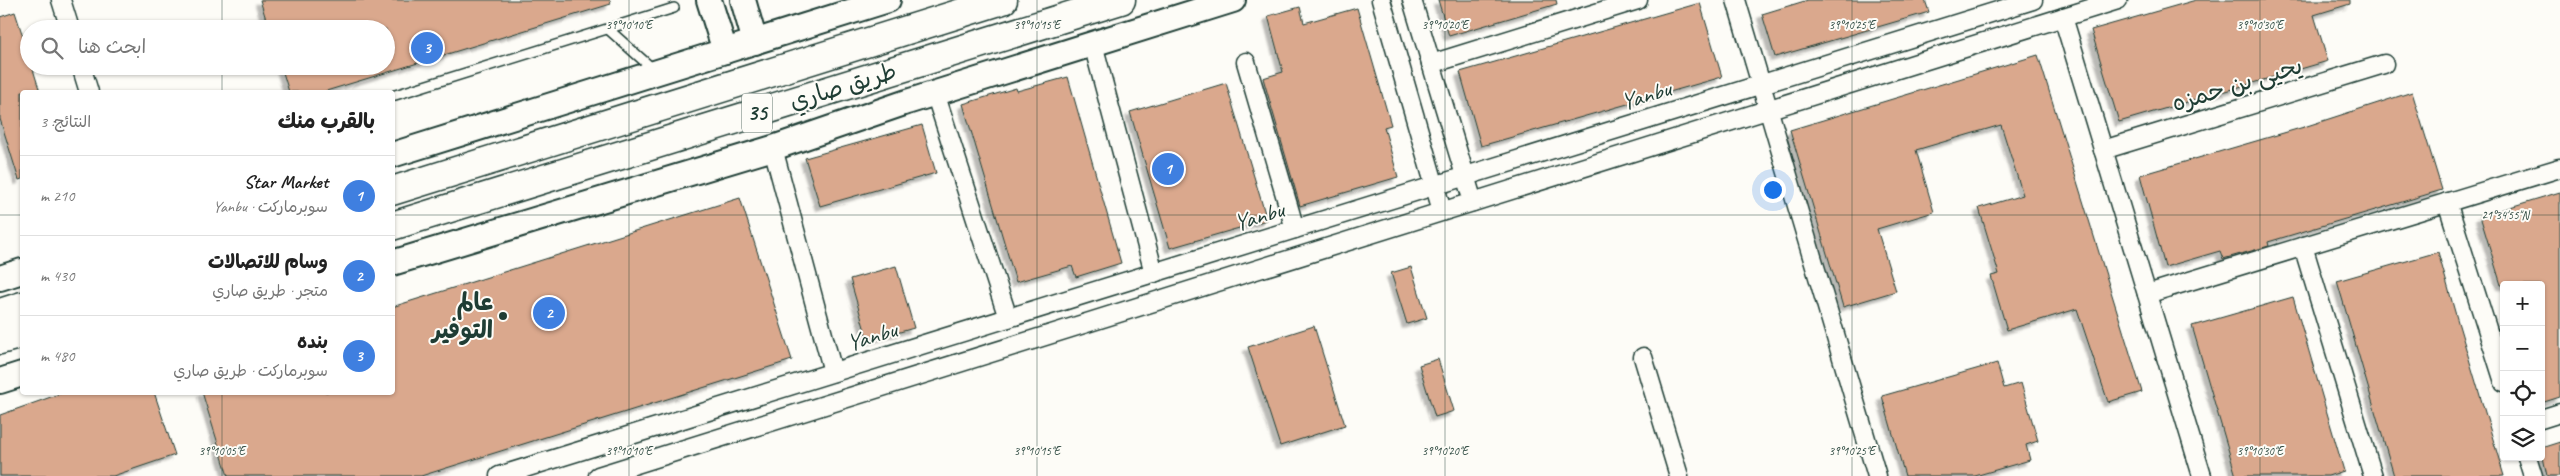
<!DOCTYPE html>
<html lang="ar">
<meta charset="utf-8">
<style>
body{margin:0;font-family:Caveat,"Playpen Sans Arabic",sans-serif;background:#f2f2f2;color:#222;direction:rtl}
.controls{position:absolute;right:15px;bottom:15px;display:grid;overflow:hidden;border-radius:5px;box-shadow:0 1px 4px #0004}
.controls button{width:45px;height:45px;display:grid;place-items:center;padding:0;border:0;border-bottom:1px solid #e0e0e0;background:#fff;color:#222;font:25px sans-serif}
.you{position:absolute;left:1772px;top:189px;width:18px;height:18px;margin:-12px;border:4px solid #fff;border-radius:50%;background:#1a73e8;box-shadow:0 0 0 8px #1a73e833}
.badge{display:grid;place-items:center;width:32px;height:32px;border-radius:50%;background:#1f3d34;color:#fff;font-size:16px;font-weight:700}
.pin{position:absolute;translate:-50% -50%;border:2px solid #fff;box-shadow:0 1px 5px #0006}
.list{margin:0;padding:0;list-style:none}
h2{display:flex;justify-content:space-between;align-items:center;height:65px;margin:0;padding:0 20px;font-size:21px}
h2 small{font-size:16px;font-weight:400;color:#767676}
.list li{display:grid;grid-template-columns:32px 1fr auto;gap:15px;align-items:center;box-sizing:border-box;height:80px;padding:0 20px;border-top:1px solid #e0e0e0}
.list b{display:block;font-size:19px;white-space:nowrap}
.list p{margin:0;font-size:16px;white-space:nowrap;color:#767676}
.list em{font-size:16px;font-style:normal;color:#767676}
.icon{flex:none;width:28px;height:28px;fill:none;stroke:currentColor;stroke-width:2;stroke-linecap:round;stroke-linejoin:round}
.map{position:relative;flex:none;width:2560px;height:476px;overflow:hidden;direction:ltr}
.search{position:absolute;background:#fff;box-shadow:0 1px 4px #0004;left:20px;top:20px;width:375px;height:55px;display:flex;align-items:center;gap:12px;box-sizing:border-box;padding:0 18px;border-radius:28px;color:#767676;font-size:19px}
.panel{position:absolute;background:#fff;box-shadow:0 1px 4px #0004;left:20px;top:90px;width:375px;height:305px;border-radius:5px;direction:rtl}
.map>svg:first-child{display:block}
.building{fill:#daa88d;stroke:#1f3d34;filter:url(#shadow)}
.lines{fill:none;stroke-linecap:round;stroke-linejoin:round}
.lane-casing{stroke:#1f3d34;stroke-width:12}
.street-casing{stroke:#1f3d34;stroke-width:21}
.secondary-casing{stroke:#1f3d34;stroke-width:28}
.primary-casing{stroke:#1f3d34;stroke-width:31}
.lane{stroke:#fdfcf7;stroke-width:9}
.street{stroke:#fdfcf7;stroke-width:18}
.secondary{stroke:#fdfcf7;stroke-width:24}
.primary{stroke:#fdfcf7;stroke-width:28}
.ticks{fill:none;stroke:#1f3d34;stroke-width:1;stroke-opacity:0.45}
.poi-dot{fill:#1f3d34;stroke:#fdfcf7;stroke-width:2}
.labels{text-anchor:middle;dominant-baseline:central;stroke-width:4;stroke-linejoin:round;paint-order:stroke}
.shield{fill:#fdfcf7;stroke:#62766e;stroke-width:1}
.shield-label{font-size:22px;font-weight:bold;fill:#1f3d34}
.street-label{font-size:24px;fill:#1f3d34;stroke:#fdfcf7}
.poi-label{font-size:24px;font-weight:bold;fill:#1f3d34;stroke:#fdfcf7;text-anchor:end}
.ticks-label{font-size:12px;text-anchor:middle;fill:#1f3d34;stroke:#fdfcf7;stroke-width:4;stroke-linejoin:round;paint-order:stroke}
</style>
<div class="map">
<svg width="2560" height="476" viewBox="0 0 2560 476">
<defs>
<filter id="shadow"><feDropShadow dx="-4.5" dy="4.5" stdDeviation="1" flood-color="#0004"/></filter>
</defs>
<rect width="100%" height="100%" fill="#fdfcf7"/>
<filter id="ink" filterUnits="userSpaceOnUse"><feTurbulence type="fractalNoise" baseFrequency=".02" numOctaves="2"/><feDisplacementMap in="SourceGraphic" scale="10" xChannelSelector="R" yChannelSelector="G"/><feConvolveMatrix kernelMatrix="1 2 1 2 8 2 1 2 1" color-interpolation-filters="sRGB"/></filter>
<g filter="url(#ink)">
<!-- building -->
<g class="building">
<path d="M260,0H610L611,4L323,92H289L281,66H386V29H269Z"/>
<path d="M1438,0H1556L1557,4L1449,36Z"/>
<path d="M1808,0H1925L1929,12L1775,57L1762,14Z"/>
<path d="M2196,0H2350V4L2314,15L2328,61L2119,122L2091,30Z"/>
<path d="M1700,3L1722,77L1481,146L1460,72Z"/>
<path d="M1300,7L1304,23L1357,8L1391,125L1384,127L1398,177L1300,206L1263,78L1283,72L1268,16Z"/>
<path d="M15,12L29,55V66H32L40,92H22V179L19,180L0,119V17Z"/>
<path d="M2038,55L2142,392L2108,402L2077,309L2007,330L1991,276L1999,274L1979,208L2023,195L2001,125L1916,150L1934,212L1877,229L1896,291L1843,307L1790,130Z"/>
<path d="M1068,77L1121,263L1076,277L1072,266L1016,282L963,104L1016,88L1017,91Z"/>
<path d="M1226,83L1267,220L1170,248L1130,112Z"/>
<path d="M2412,92L2442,190L2268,242L2269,246L2223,259L2220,251L2165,267L2140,175L2304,127Z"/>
<path d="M922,125L936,173L820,206L805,158Z"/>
<path d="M2560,192V397L2541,403V285H2501L2480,216Z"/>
<path d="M740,198L792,360L421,476H228L202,392H392V307Z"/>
<path d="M2438,252L2455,312L2504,476H2394L2337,281Z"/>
<path d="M896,266L914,328L868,341L850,279Z"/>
<path d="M1411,267L1427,318L1407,324L1391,273Z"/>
<path d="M2293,297L2344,471L2328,476H2236L2192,326Z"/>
<path d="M1314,326L1345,425L1280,446L1248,347Z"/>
<path d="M1438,359L1454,411L1435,417L1419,365Z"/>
<path d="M1997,363L2004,388L2021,383L2038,441L2026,445L2030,460L1975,476H1905L1882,396Z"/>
<path d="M65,392H154L175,455L113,476H0V415Z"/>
<path d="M2560,442V476H2547L2541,448Z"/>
</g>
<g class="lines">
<defs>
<g id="lane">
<path d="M608,29L654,70"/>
<path d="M392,96L674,8"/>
</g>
<g id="street">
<path d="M61,0L70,29"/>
<path d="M1381,0L1442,211"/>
<path d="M1412,0L1473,202"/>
<path d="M1736,0L1877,476"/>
<path d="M2063,17L2202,476"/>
<path d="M1093,44L1154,273"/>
<path d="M1246,62L1295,229"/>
<path d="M1431,64L1638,0"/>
<path d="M81,66L89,92"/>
<path d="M935,93L1008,318"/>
<path d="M773,148L833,372"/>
<path d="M2103,150L2384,64"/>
<path d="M2447,202L2504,382"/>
<path d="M2303,246L2373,476"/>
<path d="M2147,294L2560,168"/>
<path d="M1643,357L1679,476"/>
<path d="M2541,419L2560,413"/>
<path d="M2527,457L2533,476"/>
<path d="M499,476L2033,0"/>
<path d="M598,476L2118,0"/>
</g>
<g id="secondary">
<path d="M709,0L725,51"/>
<path d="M743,0L755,42"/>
<path d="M392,155L888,0"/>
<path d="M392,263L773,148L907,102L1233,0"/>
<path d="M0,278L22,271"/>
<path d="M0,381L22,374"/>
</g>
<g id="primary">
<path d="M392,191L1003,0"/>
<path d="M392,226L1121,0"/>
<path d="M0,313L22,306"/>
<path d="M0,340L22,334"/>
</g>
</defs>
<!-- lane casing -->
<use href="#lane" class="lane-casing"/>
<!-- street casing -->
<use href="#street" class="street-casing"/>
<!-- secondary casing -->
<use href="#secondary" class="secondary-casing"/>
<!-- primary casing -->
<use href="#primary" class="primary-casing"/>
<!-- lane -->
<use href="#lane" class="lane"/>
<!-- street -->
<use href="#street" class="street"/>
<!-- secondary -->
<use href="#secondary" class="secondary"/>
<!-- primary -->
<use href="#primary" class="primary"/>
</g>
</g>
<!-- ticks -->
<path class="ticks" d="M222,0V29M629,0V476M1037,0V476M1445,0V476M1852,0V476M2260,0V476M222,66V92M0,215H22M392,215H2560M222,392V476"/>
<!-- markers -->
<circle class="poi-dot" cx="503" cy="316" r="5"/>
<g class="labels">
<!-- shield labels -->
<rect class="shield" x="742" y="93.5" width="30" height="39" rx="4"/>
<g class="shield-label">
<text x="757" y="113">35</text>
</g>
<!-- street labels -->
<g class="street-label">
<text transform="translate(2237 84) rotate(-17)">يحيى بن حمزه</text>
<text transform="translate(843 86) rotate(-17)">طريق صاري</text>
<text transform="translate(1646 95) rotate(-17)">Yanbu</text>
<text transform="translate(1259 216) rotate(-17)">Yanbu</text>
<text transform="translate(872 336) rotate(-17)">Yanbu</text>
</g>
<!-- poi labels -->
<g class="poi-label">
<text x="493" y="302">عالم<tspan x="493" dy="28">التوفير</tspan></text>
</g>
</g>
<g class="ticks-label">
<text x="629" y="29">39°10'10"E</text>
<text x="1037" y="29">39°10'15"E</text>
<text x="1445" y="29">39°10'20"E</text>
<text x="1852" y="29">39°10'25"E</text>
<text x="2260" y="29">39°10'30"E</text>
<text x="2505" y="219">21°34'55"N</text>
<text x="222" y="455">39°10'05"E</text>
<text x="629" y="455">39°10'10"E</text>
<text x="1037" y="455">39°10'15"E</text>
<text x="1445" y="455">39°10'20"E</text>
<text x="1852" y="455">39°10'25"E</text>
<text x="2260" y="455">39°10'30"E</text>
</g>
</svg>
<div class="controls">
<button>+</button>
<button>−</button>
<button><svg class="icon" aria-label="locate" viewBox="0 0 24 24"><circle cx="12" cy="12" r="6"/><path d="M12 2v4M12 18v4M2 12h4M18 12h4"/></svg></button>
<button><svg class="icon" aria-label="layers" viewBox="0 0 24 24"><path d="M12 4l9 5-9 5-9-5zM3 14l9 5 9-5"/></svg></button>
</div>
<div class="you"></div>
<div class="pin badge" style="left:1168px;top:169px;background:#3f7fe0">1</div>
<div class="pin badge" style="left:549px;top:313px;background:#3f7fe0">2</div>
<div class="pin badge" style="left:427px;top:48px;background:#3f7fe0">3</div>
<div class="search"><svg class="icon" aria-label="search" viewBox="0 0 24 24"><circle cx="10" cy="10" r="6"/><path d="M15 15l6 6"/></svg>ابحث هنا</div>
<section class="panel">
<h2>بالقرب منك<small>النتائج: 3</small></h2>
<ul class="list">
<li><span class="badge" style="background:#3f7fe0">1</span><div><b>Star Market</b><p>سوبرماركت · Yanbu</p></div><em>210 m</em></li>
<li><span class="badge" style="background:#3f7fe0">2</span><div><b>وسام للاتصالات</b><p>متجر · طريق صاري</p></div><em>430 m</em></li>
<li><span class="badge" style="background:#3f7fe0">3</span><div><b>بنده</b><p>سوبرماركت · طريق صاري</p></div><em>480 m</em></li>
</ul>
</section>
</div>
